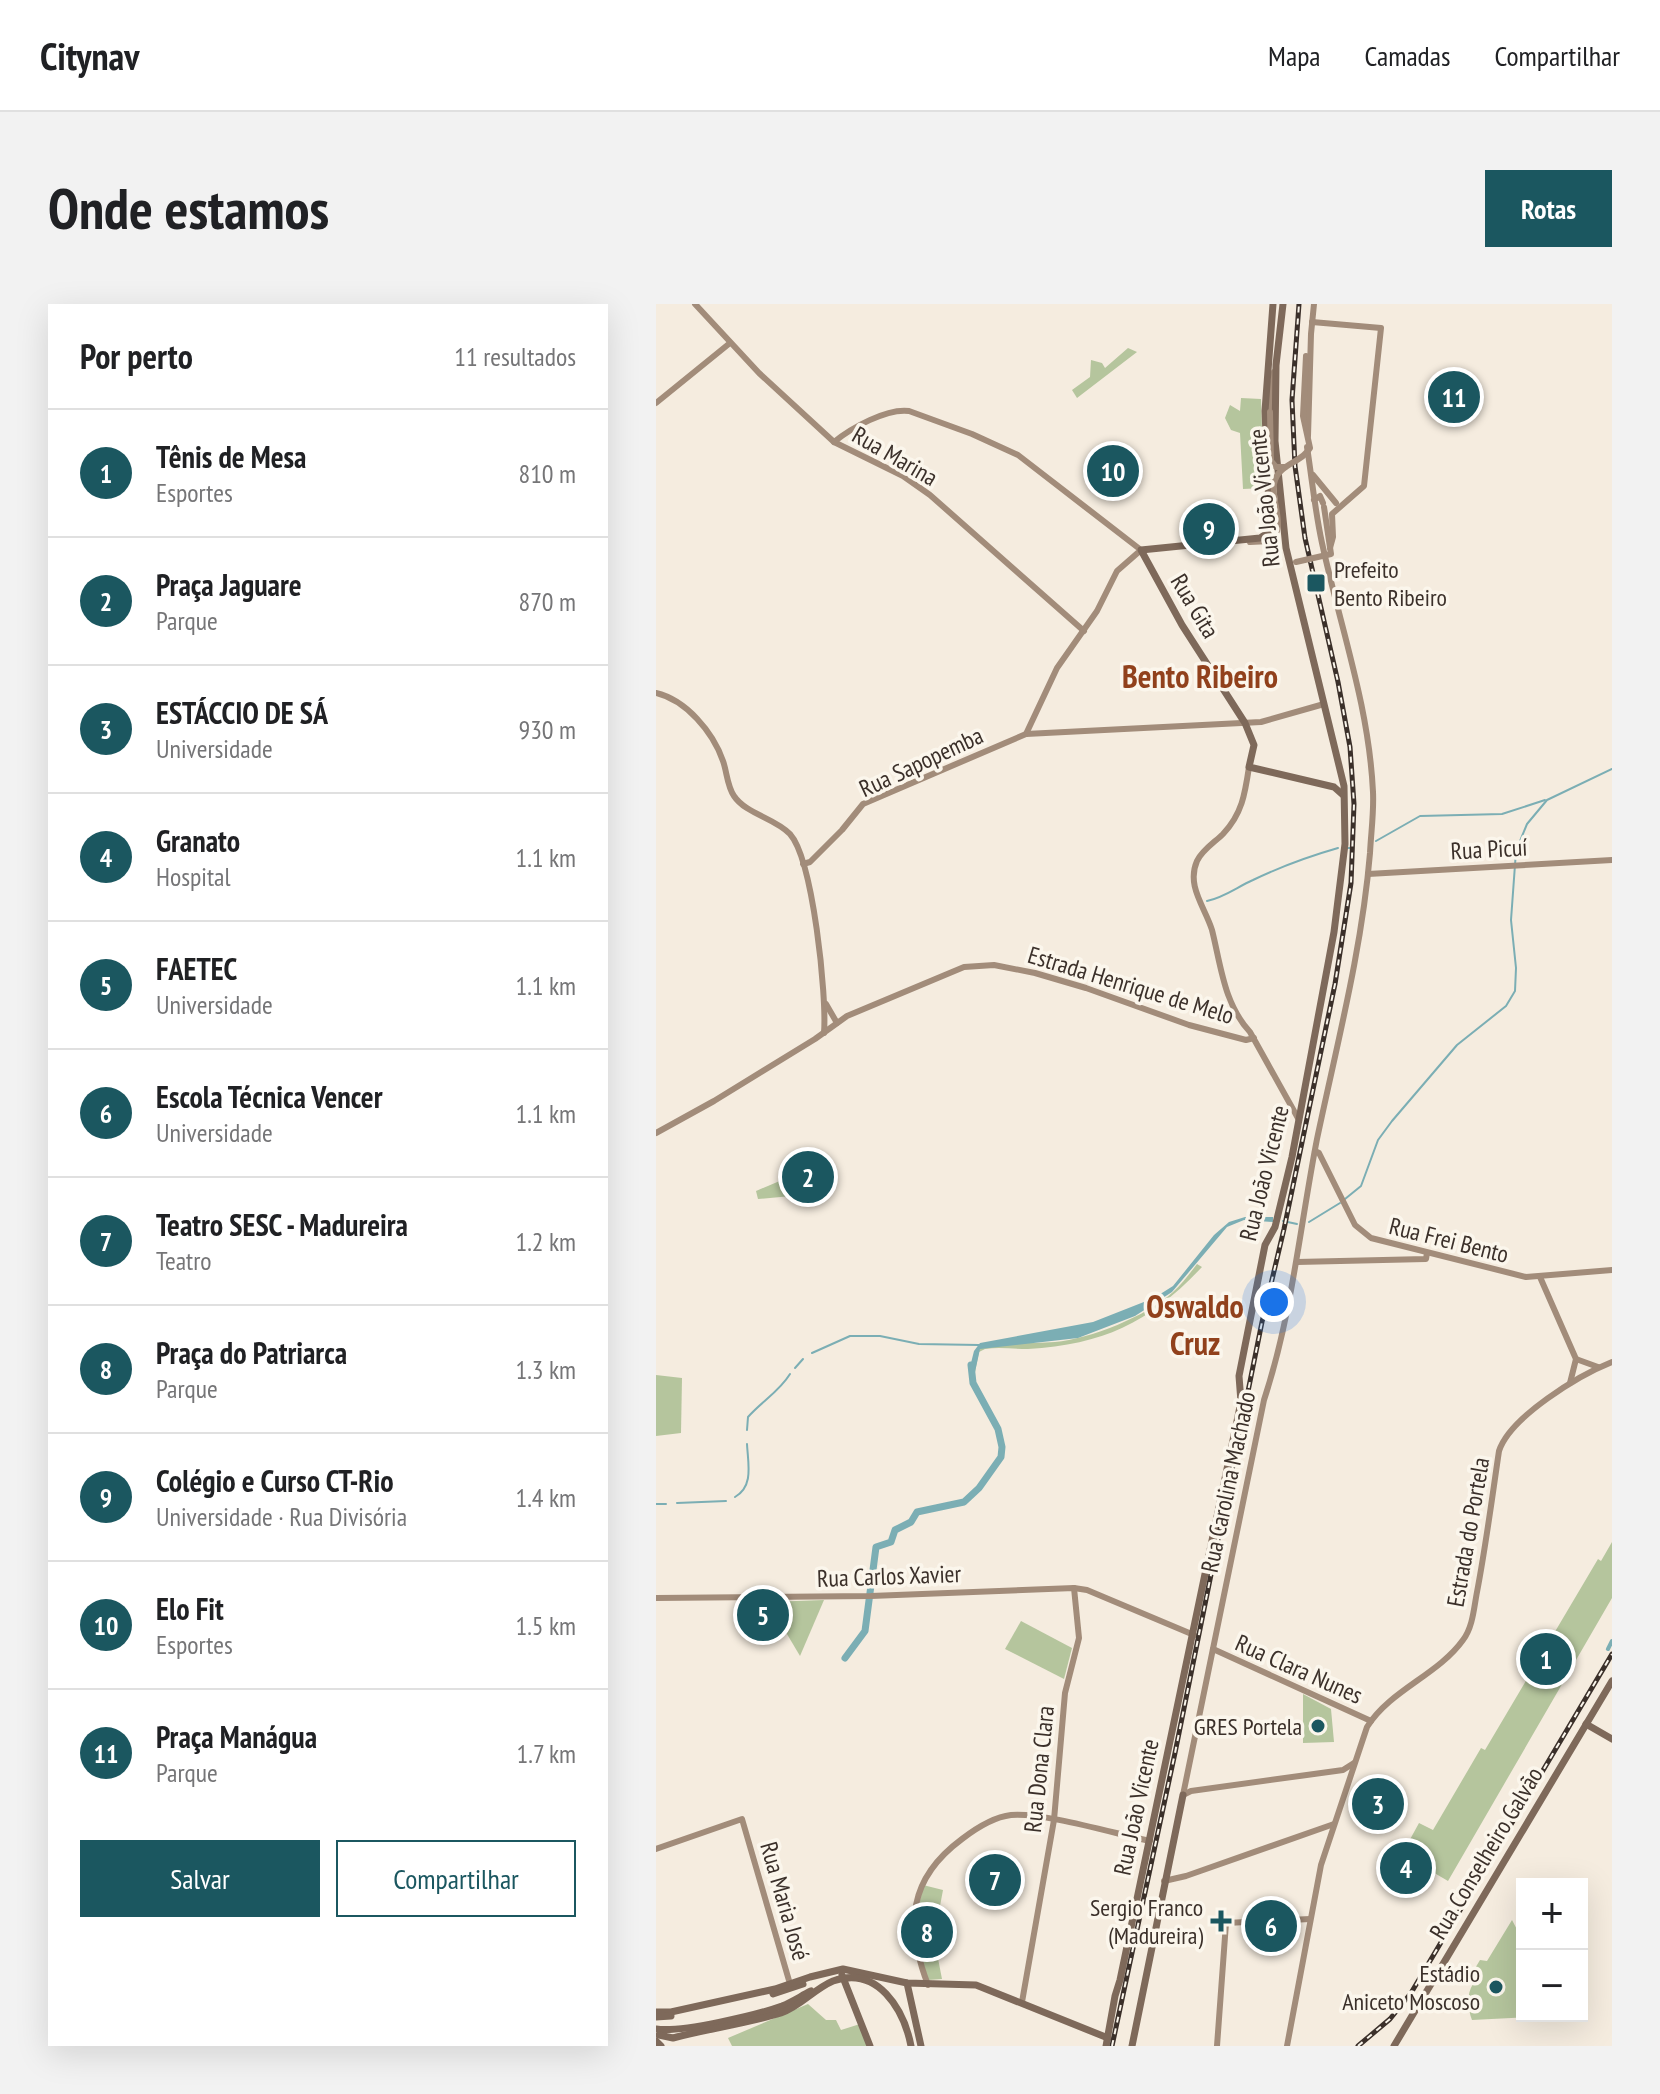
<!DOCTYPE html>
<html lang="pt">
<meta charset="utf-8">
<style>
body{margin:0;font-family:"PT Sans Narrow",sans-serif;background:#f2f2f2;color:#202124}
.controls{position:absolute;right:24px;bottom:24px;display:grid;overflow:hidden;border-radius:0px;box-shadow:0 8px 32px #0002}
.controls button{width:72px;height:72px;display:grid;place-items:center;padding:0;border:0;border-bottom:2px solid #e0e0e0;background:#fff;color:#202124;font:40px sans-serif}
.you{position:absolute;left:618px;top:998px;width:28px;height:28px;margin:-20px;border:6px solid #fff;border-radius:50%;background:#1a73e8;box-shadow:0 0 0 12px #1a73e833}
.badge{display:grid;place-items:center;width:52px;height:52px;border-radius:50%;background:#1b5760;color:#fff;font-size:26px;font-weight:700}
.pin{position:absolute;translate:-50% -50%;border:4px solid #fff;box-shadow:0 2px 8px #0006}
.list{margin:0;padding:0;list-style:none}
h2{display:flex;justify-content:space-between;align-items:center;height:104px;margin:0;padding:0 32px;font-size:34px}
h2 small{font-size:26px;font-weight:400;color:#757577}
.list li{display:grid;grid-template-columns:52px 1fr auto;gap:24px;align-items:center;box-sizing:border-box;height:128px;padding:0 32px;border-top:2px solid #e0e0e0}
.list b{display:block;font-size:30px;white-space:nowrap}
.list p{margin:0;font-size:26px;white-space:nowrap;color:#757577}
.list em{font-size:26px;font-style:normal;color:#757577}
.actions{display:flex;gap:16px;padding:24px 32px}
.actions a{flex:1;padding:18px 0;border:2px solid #1b5760;border-radius:0px;text-align:center;font-size:28px;color:#1b5760}
.actions .main{background:#1b5760;color:#fff}
.map{position:relative;flex:none;width:956px;height:1742px;overflow:hidden;border-radius:0px}
header{display:flex;align-items:center;gap:48px;box-sizing:border-box;height:112px;padding:0 40px;background:#fff;border-bottom:2px solid #e0e0e0}
header strong{font-size:38px}
nav{display:flex;gap:44px;margin-inline-start:auto;font-size:28px}
.intro{display:flex;align-items:center;justify-content:space-between;box-sizing:border-box;height:192px;padding:0 48px}
h1{margin:0;font-size:56px}
.button{padding:20px 36px;border-radius:0px;background:#1b5760;color:#fff;font-size:28px;font-weight:700}
main{display:flex;gap:48px;padding:0 48px}
aside{flex:1;background:#fff;border-radius:0px;box-shadow:0 8px 32px #0002}
.map>svg:first-child{display:block}
.green{fill:#b5c59d}
.water{fill:#7baeb4}
.lines{fill:none;stroke-linecap:round;stroke-linejoin:round}
.stream{stroke:#7baeb4;stroke-width:2}
.canal{stroke:#7baeb4;stroke-width:4}
.river{stroke:#7baeb4;stroke-width:7}
.secondary{stroke:#a28c7a;stroke-width:6}
.primary{stroke:#7e695a;stroke-width:7}
.rail-casing{stroke:#3b302a;stroke-width:5}
.rail{stroke:#fbf6ec;stroke-width:2;stroke-dasharray:6;stroke-linecap:butt}
.secondary-bridge{stroke:#a28c7a;stroke-width:6}
.poi-dot{fill:#1b5760;stroke:#fbf6ec;stroke-width:3}
.labels{text-anchor:middle;dominant-baseline:central;stroke-width:7;stroke-linejoin:round;paint-order:stroke}
.street-label{font-size:24px;fill:#3b302a;stroke:#fbf6ec}
.poi-label{font-size:24px;fill:#3b302a;stroke:#fbf6ec;text-anchor:end}
.district-label{font-size:32px;font-weight:bold;fill:#91411c;stroke:#fbf6ec}
</style>
<header>
<strong>Citynav</strong>
<nav><a>Mapa</a><a>Camadas</a><a>Compartilhar</a></nav>
</header>
<div class="intro"><h1>Onde estamos</h1><a class="button">Rotas</a></div>
<main>
<aside>
<h2>Por perto<small>11 resultados</small></h2>
<ul class="list">
<li><span class="badge">1</span><div><b>Tênis de Mesa</b><p>Esportes</p></div><em>810 m</em></li>
<li><span class="badge">2</span><div><b>Praça Jaguare</b><p>Parque</p></div><em>870 m</em></li>
<li><span class="badge">3</span><div><b>ESTÁCCIO DE SÁ</b><p>Universidade</p></div><em>930 m</em></li>
<li><span class="badge">4</span><div><b>Granato</b><p>Hospital</p></div><em>1.1 km</em></li>
<li><span class="badge">5</span><div><b>FAETEC</b><p>Universidade</p></div><em>1.1 km</em></li>
<li><span class="badge">6</span><div><b>Escola Técnica Vencer</b><p>Universidade</p></div><em>1.1 km</em></li>
<li><span class="badge">7</span><div><b>Teatro SESC - Madureira</b><p>Teatro</p></div><em>1.2 km</em></li>
<li><span class="badge">8</span><div><b>Praça do Patriarca</b><p>Parque</p></div><em>1.3 km</em></li>
<li><span class="badge">9</span><div><b>Colégio e Curso CT-Rio</b><p>Universidade · Rua Divisória</p></div><em>1.4 km</em></li>
<li><span class="badge">10</span><div><b>Elo Fit</b><p>Esportes</p></div><em>1.5 km</em></li>
<li><span class="badge">11</span><div><b>Praça Manágua</b><p>Parque</p></div><em>1.7 km</em></li>
</ul>
<div class="actions"><a class="main">Salvar</a><a>Compartilhar</a></div>
</aside>
<div class="map">
<svg width="956" height="1742" viewBox="0 0 956 1742">
<rect width="100%" height="100%" fill="#f5ecdf"/>
<!-- green -->
<g class="green">
<path d="M472,44L481,48L421,94L416,86L434,73L435,56L446,59L449,64Z"/>
<path d="M786,79L812,81L811,105L782,115Z"/>
<path d="M585,94L605,95L608,184L587,185L584,129L575,126L569,114L574,101L584,107Z"/>
<path d="M166,859L178,888L102,895L100,887Z"/>
<path d="M541,960L546,963C493,1019 449,1040 372,1045C357,1045 343,1043 329,1045L323,1048L319,1068L316,1067L317,1059L325,1042C350,1038 374,1040 399,1038C434,1035 491,1012 517,988C526,980 534,969 541,960Z"/>
<path d="M0,1071L26,1074L25,1129L0,1132Z"/>
<path d="M956,1238V1294L792,1577L746,1550L763,1519L777,1526L825,1444L829,1446L942,1255L945,1257Z"/>
<path d="M168,1296L144,1352L112,1298Z"/>
<path d="M365,1317L416,1344L408,1375L349,1345Z"/>
<path d="M647,1390L675,1405L678,1438L647,1439Z"/>
<path d="M267,1581L287,1586L278,1634L286,1675L272,1676C262,1645 259,1613 267,1581Z"/>
<path d="M856,1616L866,1635V1712H892L816,1716C812,1705 810,1691 817,1680L812,1676L824,1656L831,1657Z"/>
<path d="M152,1700L170,1716H180L185,1726L204,1720L212,1742H76L72,1734Z"/>
</g>
<!-- water -->
<path class="water" d="M589,913H617V918L588,916L571,923L516,988L479,1012L422,1034L324,1045L319,1068L313,1067L318,1047L324,1039L437,1018L498,994L517,982L558,931L573,918Z"/>
<g class="lines">
<!-- stream -->
<g class="stream">
<path d="M720,537L764,512L846,510L889,496"/>
<path d="M692,544H696"/>
<path d="M551,597C569,593 581,583 597,576C624,563 654,552 682,544"/>
<path d="M689,895L705,882L722,836L736,817L801,741L850,702L859,687L860,664L855,616L860,547L871,520L891,496L956,465"/>
<path d="M627,917L641,920"/>
<path d="M653,918L684,899"/>
<path d="M156,1049L194,1032H224L263,1040L323,1041"/>
<path d="M139,1064L147,1055"/>
<path d="M91,1126L92,1113C106,1097 123,1088 134,1070"/>
<path d="M79,1193C98,1182 92,1160 91,1140"/>
<path d="M21,1199L70,1197"/>
<path d="M0,1200H10"/>
</g>
<!-- canal -->
<path class="canal" d="M952,1345L956,1337"/>
<!-- river -->
<path class="river" d="M189,1354L209,1327L220,1243L235,1238L239,1226L255,1218L261,1208L308,1198L323,1184L345,1153L346,1143L342,1125L317,1079L315,1061"/>
<!-- secondary -->
<g class="secondary">
<path d="M39,0L103,69L178,138L247,172L274,191L428,327"/>
<path d="M656,18L725,24L708,182L676,210L677,233L674,244"/>
<path d="M0,99L74,39"/>
<path d="M614,108L618,68"/>
<path d="M652,132L655,30L658,0"/>
<path d="M178,138C195,124 231,104 253,107L316,130L362,151L485,246L461,267L441,307L401,364L370,430"/>
<path d="M657,171L680,199"/>
<path d="M658,196L664,192L667,199"/>
<path d="M594,238L614,237"/>
<path d="M0,389C30,396 57,428 67,457C71,468 71,482 78,492C90,510 119,514 134,530C157,556 171,692 168,729"/>
<path d="M593,463C589,490 586,510 567,530C559,538 546,546 541,557C530,582 549,603 556,626C565,662 568,700 594,728L643,816"/>
<path d="M147,560L154,558L186,526L207,500L370,430L605,418L668,400"/>
<path d="M712,570L956,556"/>
<path d="M170,700L181,719"/>
<path d="M0,829L58,797L159,735L191,712L308,663L338,661L379,669L430,684L533,721L590,736L598,734"/>
<path d="M659,847L663,849L699,921L715,934L870,973L956,966"/>
<path d="M641,958L770,955L771,949"/>
<path d="M884,973L920,1055L914,1079"/>
<path d="M920,1055L942,1063"/>
<path d="M0,1294L215,1292L418,1284L431,1286L538,1331"/>
<path d="M557,1345L715,1417"/>
<path d="M527,1491L608,1096C636,1011 644,922 661,835C681,740 706,645 714,549C715,529 718,508 717,488C713,402 684,322 666,239C659,207 656,175 651,143"/>
<path d="M527,1491L535,1487L687,1466L698,1459"/>
<path d="M0,1545L86,1515L134,1680"/>
<path d="M508,1577L530,1572L678,1520"/>
<path d="M272,1681C249,1621 252,1575 306,1535C319,1525 338,1513 355,1511C387,1508 460,1530 494,1537"/>
<path d="M366,1698L398,1516L409,1389L423,1334L418,1284"/>
<path d="M561,1742L570,1619L654,1615"/>
<path d="M631,1742L665,1561L711,1423C734,1386 782,1371 807,1336C817,1323 818,1303 821,1288C830,1241 836,1194 843,1147C854,1113 923,1071 956,1058"/>
</g>
<!-- primary -->
<g class="primary">
<path d="M617,0L609,107L614,227L604,234L485,246L526,321L589,419L598,441L593,463L678,483L687,491"/>
<path d="M930,1420L956,1435"/>
<path d="M186,1671L214,1742"/>
<path d="M251,1679L265,1742"/>
<path d="M117,1690L147,1680"/>
<path d="M0,1708H15L119,1685L154,1673L187,1665L251,1679L320,1681L452,1734"/>
<path d="M0,1713L15,1712"/>
<path d="M0,1725C25,1729 101,1711 126,1702C136,1698 145,1692 155,1687"/>
<path d="M3,1731L17,1734C51,1725 92,1719 125,1709C145,1702 158,1685 177,1677C222,1661 248,1706 255,1742"/>
<path d="M0,1737L5,1742"/>
<path d="M450,1742L459,1692L464,1676L585,1098L583,1072L609,941L619,923L636,853L678,628L689,540L688,482L630,244L619,137L620,61L627,0"/>
<path d="M476,1742L527,1491"/>
<path d="M738,1742L956,1377"/>
</g>
<defs>
<g id="rail">
<path d="M456,1742L519,1449L606,1018L628,925L679,680L695,579L698,500L694,443L682,378L649,234L639,162L636,96L643,0"/>
<path d="M702,1742L734,1715L755,1689L956,1350"/>
</g>
</defs>
<!-- rail casing -->
<use href="#rail" class="rail-casing"/>
<!-- rail -->
<use href="#rail" class="rail"/>
<!-- secondary-bridge -->
<g class="secondary-bridge">
<path d="M614,108L615,157L620,163H629"/>
<path d="M614,237C631,224 615,198 618,180C621,160 646,159 654,144L647,112L650,52"/>
<path d="M640,258L675,250L668,203"/>
</g>
</g>
<!-- markers -->
<g class="poi-dot">
<rect x="650" y="269" width="20" height="20" rx="4"/>
<circle cx="662" cy="1422" r="8"/>
<path d="M561 1605h8v8h8v8h-8v8h-8v-8h-8v-8h8z"/>
<circle cx="840" cy="1683" r="8"/>
</g>
<g class="labels">
<!-- street labels -->
<g class="street-label">
<text transform="translate(239 152) rotate(30)">Rua Marina</text>
<text transform="translate(608 194) rotate(-96)">Rua João Vicente</text>
<text transform="translate(539 302) rotate(59)">Rua Gita</text>
<text transform="translate(265 458) rotate(-25)">Rua Sapopemba</text>
<text transform="translate(833 545) rotate(-3)">Rua Picuí</text>
<text transform="translate(475 681) rotate(17)">Estrada Henrique de Melo</text>
<text transform="translate(608 869) rotate(-76)">Rua João Vicente</text>
<text transform="translate(793 936) rotate(14)">Rua Frei Bento</text>
<text transform="translate(572 1178) rotate(-78)">Rua Carolina Machado</text>
<text transform="translate(812 1228) rotate(-80)">Estrada do Portela</text>
<text transform="translate(233 1272) rotate(-2)">Rua Carlos Xavier</text>
<text transform="translate(643 1365) rotate(24)">Rua Clara Nunes</text>
<text transform="translate(383 1465) rotate(-84)">Rua Dona Clara</text>
<text transform="translate(480 1503) rotate(-78)">Rua João Vicente</text>
<text transform="translate(830 1549) rotate(-59)">Rua Conselheiro Galvão</text>
<text transform="translate(129 1597) rotate(74)">Rua Maria José</text>
</g>
<!-- poi labels -->
<g class="poi-label">
<text x="678" y="265" text-anchor="start">Prefeito<tspan x="678" dy="28">Bento Ribeiro</tspan></text>
<text x="646" y="1422">GRES Portela</text>
<text x="547" y="1603">Sergio Franco<tspan x="547" dy="28">(Madureira)</tspan></text>
<text x="824" y="1669">Estádio<tspan x="824" dy="28">Aniceto Moscoso</tspan></text>
</g>
<!-- district labels -->
<g class="district-label">
<text x="544" y="372">Bento Ribeiro</text>
<text x="539" y="1002">Oswaldo<tspan x="539" dy="37">Cruz</tspan></text>
</g>
</g>
</svg>
<div class="controls">
<button>+</button>
<button>−</button>
</div>
<div class="you"></div>
<div class="pin badge" style="left:890px;top:1355px">1</div>
<div class="pin badge" style="left:152px;top:873px">2</div>
<div class="pin badge" style="left:722px;top:1500px">3</div>
<div class="pin badge" style="left:750px;top:1564px">4</div>
<div class="pin badge" style="left:107px;top:1311px">5</div>
<div class="pin badge" style="left:615px;top:1622px">6</div>
<div class="pin badge" style="left:339px;top:1576px">7</div>
<div class="pin badge" style="left:271px;top:1628px">8</div>
<div class="pin badge" style="left:553px;top:225px">9</div>
<div class="pin badge" style="left:457px;top:167px">10</div>
<div class="pin badge" style="left:798px;top:93px">11</div>
</div>
</main>
